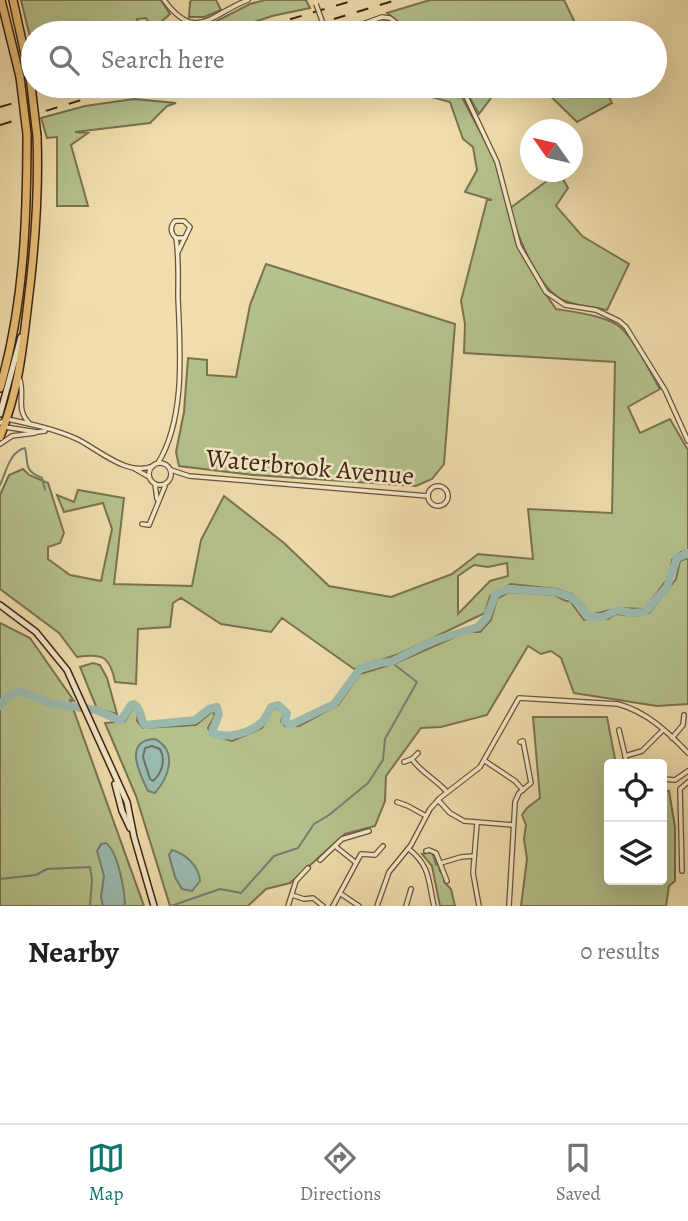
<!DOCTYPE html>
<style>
body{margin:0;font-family:Alegreya,serif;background:#f2f2f2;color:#202124}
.controls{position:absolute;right:21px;bottom:21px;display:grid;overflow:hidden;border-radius:7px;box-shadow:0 7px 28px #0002}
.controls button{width:63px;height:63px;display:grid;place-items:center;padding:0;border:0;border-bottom:2px solid #e0e0e0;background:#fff;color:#202124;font:35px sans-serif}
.compass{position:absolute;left:520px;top:119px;width:63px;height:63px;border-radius:50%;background:#fff;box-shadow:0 7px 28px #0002;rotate:304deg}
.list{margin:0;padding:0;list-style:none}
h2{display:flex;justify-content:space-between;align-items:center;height:91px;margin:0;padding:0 28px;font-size:30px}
h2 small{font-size:23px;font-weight:400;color:#757577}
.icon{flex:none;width:38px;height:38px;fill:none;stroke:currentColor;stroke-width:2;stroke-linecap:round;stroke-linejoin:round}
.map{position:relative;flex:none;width:688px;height:906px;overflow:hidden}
.search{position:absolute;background:#fff;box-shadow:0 7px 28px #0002;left:21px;right:21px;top:21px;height:77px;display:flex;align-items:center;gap:18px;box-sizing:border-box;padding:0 24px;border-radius:38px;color:#757577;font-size:26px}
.sheet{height:217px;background:#fff}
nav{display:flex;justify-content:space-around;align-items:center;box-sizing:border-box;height:98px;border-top:2px solid #e0e0e0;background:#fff;font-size:19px;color:#757577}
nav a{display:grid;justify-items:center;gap:4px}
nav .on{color:#0f766e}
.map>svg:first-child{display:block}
.green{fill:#b5c28d;stroke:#7a7250;stroke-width:2;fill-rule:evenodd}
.water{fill:#9bbbb0;stroke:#767e72;stroke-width:2}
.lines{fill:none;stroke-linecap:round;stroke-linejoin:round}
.shore{stroke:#6c6f62;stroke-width:2}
.stream{stroke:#767e72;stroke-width:2}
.river{stroke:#9bbbb0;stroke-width:8}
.street-casing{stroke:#6a523a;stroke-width:6}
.secondary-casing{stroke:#3e2314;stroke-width:8}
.highway-casing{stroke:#3e2314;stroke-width:10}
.street{stroke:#f5eaca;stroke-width:3.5}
.secondary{stroke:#f5eaca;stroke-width:5}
.highway{stroke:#e8bf76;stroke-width:7}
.rail{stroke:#3e2314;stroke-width:2;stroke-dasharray:12 12;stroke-linecap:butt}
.street-bridge-casing{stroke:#6a523a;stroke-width:6;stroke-linecap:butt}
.highway-bridge-casing{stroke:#3e2314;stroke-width:10;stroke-linecap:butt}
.street-bridge{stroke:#f5eaca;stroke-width:3.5}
.highway-bridge{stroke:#e8bf76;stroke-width:7}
.labels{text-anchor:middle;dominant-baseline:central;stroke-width:5;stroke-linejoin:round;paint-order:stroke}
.street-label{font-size:26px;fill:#3e2314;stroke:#f5eaca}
</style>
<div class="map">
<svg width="688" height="906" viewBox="0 0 688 906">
<rect width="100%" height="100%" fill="#f0dead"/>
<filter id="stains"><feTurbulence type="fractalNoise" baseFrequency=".00286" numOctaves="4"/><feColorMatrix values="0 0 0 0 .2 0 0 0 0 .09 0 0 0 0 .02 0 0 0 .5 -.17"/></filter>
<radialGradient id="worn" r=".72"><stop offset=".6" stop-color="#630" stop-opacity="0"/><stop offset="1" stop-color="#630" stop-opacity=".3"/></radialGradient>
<!-- green -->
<g class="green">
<path d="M21,0H161L170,14L153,29L146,18L137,19L143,33H33V49Z"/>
<path d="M192,0H216L221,10L204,17H189L190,2Z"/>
<path d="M265,0H306L310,8L272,16L222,33H189L185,29L207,26L250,4Z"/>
<path d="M430,0H564L580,33H425L417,28L414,32L416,33H412L387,13Z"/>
<path d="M390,21L404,33H345L376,22Z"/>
<path d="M392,86H456L496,162L517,246L542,289L556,309C574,312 607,316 620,327C635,340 650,372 660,389L628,407L640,433L670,419L688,450V551L681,552L672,560L670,575L645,609L618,608L590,615L572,594L556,589L511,584L490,596L485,613L399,654L354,669L282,618L271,632L221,624L181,598L173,603L170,627L138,629L136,684L115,682C110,656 102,653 77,657L59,633L0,589V495L9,475L23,469L29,475L48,483L64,533L60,543L48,547V559L70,575L101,581L112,529L103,503L64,512L57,495L74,502L78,490L124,498L114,584L192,586L201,540L224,496L284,543L329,586L391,597L452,574L478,554L533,559L528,509L612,513L615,362L464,353L465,324L461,301L487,200H492L465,192L477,170L473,147L463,139L450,102ZM507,563L508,576L490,581L458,614V576L474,565L488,567Z"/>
<path d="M463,86H496L494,94L479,114Z"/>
<path d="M540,86H604L612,103L577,122Z"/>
<path d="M134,99L176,103L167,106L150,123L75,132L88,133L71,145L88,206H57V137L47,138L41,118L85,106Z"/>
<path d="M559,172L568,188L556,206L582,236L629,264L607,310C594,307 578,306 565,301C538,291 518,235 509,209Z"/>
<path d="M266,264L455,324L444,464L432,479L416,486L253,475L179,466L176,452L184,412L188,358L207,360V375L236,377L250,305Z"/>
<path d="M688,558V704L657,706L574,693L561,658L551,651L541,654L528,646L487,715L441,727L421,728L386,776L385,801L375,826L345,834L290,883L266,889L248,906H170L136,796L105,723L125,721L134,706L138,711L137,721L143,728L196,725L214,710V717L208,728L211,735L232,741L262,728L274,708L281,710L284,714L281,721L285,726H299L338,705L360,674L396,663L466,632H480L491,620L497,599L509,592L554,595L566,601H570L584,620L608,619L616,614L635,616L649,613L676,579L680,561Z"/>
<path d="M0,623L30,638L74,701L70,700L144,906H0Z"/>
<path d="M93,663L100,665L107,678L117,714L97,709L80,667Z"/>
<path d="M533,717H607L616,764H609V880H662V790L669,791L675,827V881L669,886L666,906H521L527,859L524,839L526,825L522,815L527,808L540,798Z"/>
<path d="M432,852L436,864L439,866L440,871L445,877L444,882L451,889L455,906H440L432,866L422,854Z"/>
</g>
<!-- water -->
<g class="water">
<path d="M155,739C178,751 169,777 155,793L148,791C139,773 123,740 155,739Z"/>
<path d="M106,843C118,852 124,888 125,903L123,906H103L101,897L104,876L97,851L101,844Z"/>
<path d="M172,850C186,854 199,866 200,881L192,891L182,889L175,877L169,855Z"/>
</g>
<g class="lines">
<!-- shore -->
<path class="shore" d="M152,746L160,749C166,760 162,773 153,781L150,779L143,757L145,748Z"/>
<!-- stream -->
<g class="stream">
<path d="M0,485C6,472 10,451 25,448C29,465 23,470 42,478L45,490"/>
<path d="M0,879L36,875L47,869L90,867L92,880L90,906"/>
<path d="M171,906L220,889L241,893L274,856L298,848L314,824L329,815L368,783L383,760L385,739L417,682L391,662"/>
</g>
<!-- river -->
<path class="river" d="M0,706L7,696L16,692L26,693L49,703L96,710L119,720L122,719L131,705L134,704C143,710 139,719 145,725L195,720L209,709L217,707L219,714L212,732C226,740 250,733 262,722C266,718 268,712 271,707L278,705L287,713L285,721L290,725L334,704L360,669L376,663L391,662L432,641L478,627L487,617L496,593L508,589L554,592L569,596L580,605L588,617H603L617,610L632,613L645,612L667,587L677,558L688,553"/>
<defs>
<g id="street">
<path d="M164,0C196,44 212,13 248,0"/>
<path d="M338,33L382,17L390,18L409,33"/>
<path d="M461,86L497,162L519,246L546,292L565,305L596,310L619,321L626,327L665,390L688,441"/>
<path d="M178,252L190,227L184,221H175C170,226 170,233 176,238H185"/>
<path d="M20,380C25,397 15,409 30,424"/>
<path d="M0,423L7,419C31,424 55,429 77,439C98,449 127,477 153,466"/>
<path d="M5,427L37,432L45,431"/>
<path d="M0,444L12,436L35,433"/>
<circle cx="160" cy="474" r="11"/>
<path d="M158,463C186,418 180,348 178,297C178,278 179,257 176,238"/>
<path d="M135,469L149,477"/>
<path d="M171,470L189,476L428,496"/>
<path d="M155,484L157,499"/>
<circle cx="438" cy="496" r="10"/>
<path d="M142,524L149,525L165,486"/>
<path d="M619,730L627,764"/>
<path d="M672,738L683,725L684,715"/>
<path d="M625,756L642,751L663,730"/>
<path d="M412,759C418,770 437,780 447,792"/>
<path d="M485,761L515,781L523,790"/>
<path d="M404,762L412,759L418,753"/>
<path d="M662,779L675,780L688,771"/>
<path d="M438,800L450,813L464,821L513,825"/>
<path d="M397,802L408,806L426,816"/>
<path d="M477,823L473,873L479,906"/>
<path d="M335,846L355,862"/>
<path d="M409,849C431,867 428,881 434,906"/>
<path d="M426,851L429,850L436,853L447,881"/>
<path d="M320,860L342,839L369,831"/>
<path d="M441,863L461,857L474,856"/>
<path d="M682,871L680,789L688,782"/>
<path d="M341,894L359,906"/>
<path d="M292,895L304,899L313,898L323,906"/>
<path d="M288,906L296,881L308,868"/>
<path d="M333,906L361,854L375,855L383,846"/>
<path d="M377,906L389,872L411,845L430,809L440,798L480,767L519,698L618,704C647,712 668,732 688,753"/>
<path d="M406,906L411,889"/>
<path d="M509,906L515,802L519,793L531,783L523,741L520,742"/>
</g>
<g id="secondary">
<path d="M0,414L21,337"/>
<path d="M0,605L36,632L67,670L127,802L134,837L154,906"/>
<path d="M115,784L122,811L130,828"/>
</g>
<g id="highway">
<path d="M1,0L20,77"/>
<path d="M13,0L30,77"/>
<path d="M0,388C24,305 27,221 27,134"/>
<path d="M0,437C19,388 22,353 28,302C35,247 39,192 37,136"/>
</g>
</defs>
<!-- street casing -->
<use href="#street" class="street-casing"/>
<!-- secondary casing -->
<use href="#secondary" class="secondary-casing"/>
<!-- highway casing -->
<use href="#highway" class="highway-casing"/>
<!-- street -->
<use href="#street" class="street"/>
<!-- secondary -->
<use href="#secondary" class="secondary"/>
<!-- highway -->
<use href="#highway" class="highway"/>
<!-- rail -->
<g class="rail">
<path d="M244,33L355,0"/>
<path d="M288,33L396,0"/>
<path d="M0,107L72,86"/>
<path d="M0,125L127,86"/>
</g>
<defs>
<path id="street-bridge" d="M316,4L325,29"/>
<g id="highway-bridge">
<path d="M20,77L27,134"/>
<path d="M30,77L37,136"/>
</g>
</defs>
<!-- street-bridge casing -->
<use href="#street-bridge" class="street-bridge-casing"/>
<!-- highway-bridge casing -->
<use href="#highway-bridge" class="highway-bridge-casing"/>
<!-- street-bridge -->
<use href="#street-bridge" class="street-bridge"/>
<!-- highway-bridge -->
<use href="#highway-bridge" class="highway-bridge"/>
</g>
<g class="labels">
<!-- street labels -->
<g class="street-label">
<text transform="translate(310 467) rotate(5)">Waterbrook Avenue</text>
</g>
</g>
<rect width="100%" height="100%" filter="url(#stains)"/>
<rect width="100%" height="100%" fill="url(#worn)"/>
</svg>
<div class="controls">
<button><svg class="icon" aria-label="locate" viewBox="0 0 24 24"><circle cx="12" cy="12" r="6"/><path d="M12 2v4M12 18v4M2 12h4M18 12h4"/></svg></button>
<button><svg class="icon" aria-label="layers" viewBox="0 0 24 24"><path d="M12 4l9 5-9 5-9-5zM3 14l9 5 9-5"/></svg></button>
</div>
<svg class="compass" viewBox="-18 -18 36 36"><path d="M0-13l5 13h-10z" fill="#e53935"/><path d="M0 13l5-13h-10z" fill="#757577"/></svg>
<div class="search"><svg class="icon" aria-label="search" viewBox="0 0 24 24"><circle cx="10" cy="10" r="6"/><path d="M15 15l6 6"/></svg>Search here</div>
</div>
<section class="sheet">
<h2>Nearby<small>0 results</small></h2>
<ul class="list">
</ul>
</section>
<nav>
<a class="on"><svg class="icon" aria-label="map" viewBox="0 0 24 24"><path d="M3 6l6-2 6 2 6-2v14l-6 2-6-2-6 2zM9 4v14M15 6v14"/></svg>Map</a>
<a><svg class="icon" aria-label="directions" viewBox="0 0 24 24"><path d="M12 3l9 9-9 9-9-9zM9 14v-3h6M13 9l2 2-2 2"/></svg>Directions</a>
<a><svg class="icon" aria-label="saved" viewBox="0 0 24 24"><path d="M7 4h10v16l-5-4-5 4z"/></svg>Saved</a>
</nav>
